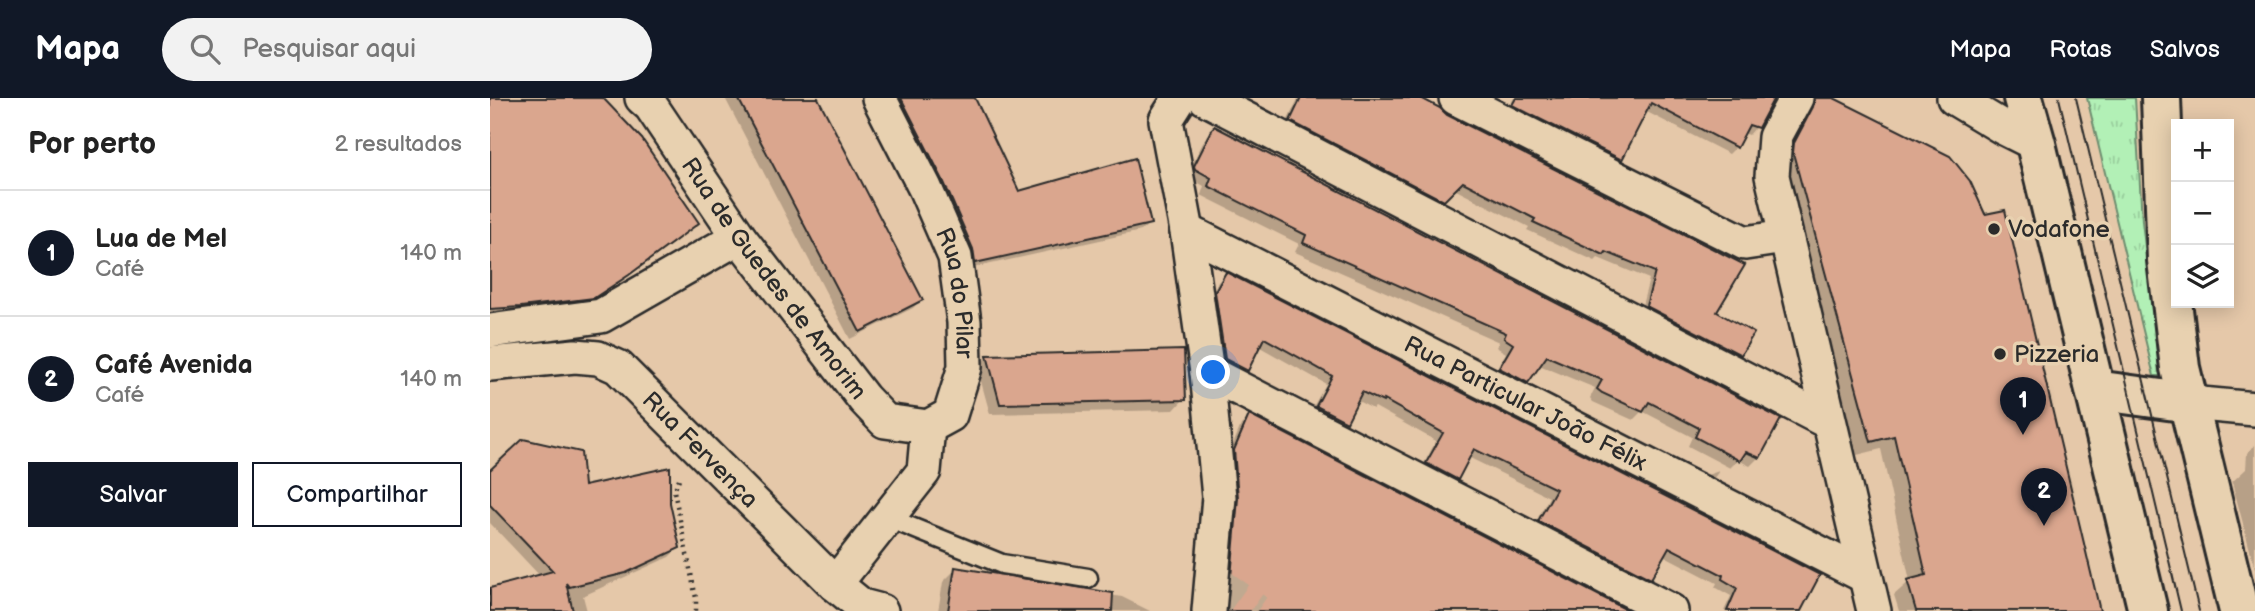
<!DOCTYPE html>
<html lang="pt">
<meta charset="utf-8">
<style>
body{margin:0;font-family:"Balsamiq Sans",sans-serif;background:#f2f2f2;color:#222}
.controls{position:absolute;right:21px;top:21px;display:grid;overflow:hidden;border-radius:0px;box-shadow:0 4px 18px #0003}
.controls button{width:63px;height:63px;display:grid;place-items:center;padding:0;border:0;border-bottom:2px solid #e0e0e0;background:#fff;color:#222;font:35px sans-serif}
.you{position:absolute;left:724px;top:275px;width:24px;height:24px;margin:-18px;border:5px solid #fff;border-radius:50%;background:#1a73e8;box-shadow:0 0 0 10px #1a73e833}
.badge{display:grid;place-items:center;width:46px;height:46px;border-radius:50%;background:#111827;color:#fff;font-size:23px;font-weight:700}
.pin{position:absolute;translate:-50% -58px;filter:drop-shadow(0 2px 4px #0008)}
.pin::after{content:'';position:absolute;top:37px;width:24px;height:21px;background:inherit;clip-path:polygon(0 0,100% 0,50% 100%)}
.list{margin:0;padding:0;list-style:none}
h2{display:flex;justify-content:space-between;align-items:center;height:91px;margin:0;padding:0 28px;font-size:30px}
h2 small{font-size:23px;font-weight:400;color:#767676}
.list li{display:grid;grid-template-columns:46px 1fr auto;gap:21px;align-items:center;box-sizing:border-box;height:126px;padding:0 28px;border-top:2px solid #e0e0e0}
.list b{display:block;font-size:26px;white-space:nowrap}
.list p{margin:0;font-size:23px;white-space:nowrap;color:#767676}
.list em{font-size:23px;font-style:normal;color:#767676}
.actions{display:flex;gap:14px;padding:21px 28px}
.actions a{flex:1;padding:16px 0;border:2px solid #111827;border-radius:0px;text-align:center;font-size:24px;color:#111827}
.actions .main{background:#111827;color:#fff}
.icon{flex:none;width:38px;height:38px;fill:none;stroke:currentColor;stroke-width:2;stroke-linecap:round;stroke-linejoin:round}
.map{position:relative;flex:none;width:1765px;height:513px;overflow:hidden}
header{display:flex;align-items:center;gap:42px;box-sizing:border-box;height:98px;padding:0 35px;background:#111827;color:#fff}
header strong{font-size:33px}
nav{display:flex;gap:38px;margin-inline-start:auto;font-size:24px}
.search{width:490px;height:63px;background:#f2f2f2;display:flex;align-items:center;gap:18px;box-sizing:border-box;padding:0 24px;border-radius:38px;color:#767676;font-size:26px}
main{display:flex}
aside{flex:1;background:#fff}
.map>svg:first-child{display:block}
.grass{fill:url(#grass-tufts);stroke:#6e8e70;stroke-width:2}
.shadow{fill:#0003}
.building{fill:#daa68e;stroke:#2b2b2b;stroke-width:2}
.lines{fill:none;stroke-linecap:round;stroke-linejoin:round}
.minor-tunnel{stroke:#c0a990;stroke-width:33;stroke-dasharray:33 17;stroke-linecap:butt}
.service-casing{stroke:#2b2b2b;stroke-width:23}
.minor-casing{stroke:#2b2b2b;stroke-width:38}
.secondary-casing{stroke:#2b2b2b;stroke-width:44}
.path{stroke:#2b2b2b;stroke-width:4.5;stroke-dasharray:2 5;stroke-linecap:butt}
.service{stroke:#e8d1b0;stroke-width:18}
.minor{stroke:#e8d1b0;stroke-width:33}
.secondary{stroke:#e8d1b0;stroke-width:38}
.tram{stroke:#2b2b2b;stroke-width:2}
.poi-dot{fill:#2b2b2b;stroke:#e8d1b0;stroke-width:2.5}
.labels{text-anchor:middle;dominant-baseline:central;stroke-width:7;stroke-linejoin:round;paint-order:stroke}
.poi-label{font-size:24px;fill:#2b2b2b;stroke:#e8d1b0;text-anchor:start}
.street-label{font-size:24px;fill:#2b2b2b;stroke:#e8d1b0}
</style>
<header>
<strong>Mapa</strong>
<div class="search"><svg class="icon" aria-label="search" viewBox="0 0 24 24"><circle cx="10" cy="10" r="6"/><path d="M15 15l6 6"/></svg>Pesquisar aqui</div>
<nav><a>Mapa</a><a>Rotas</a><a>Salvos</a></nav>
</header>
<main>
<aside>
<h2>Por perto<small>2 resultados</small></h2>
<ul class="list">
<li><span class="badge">1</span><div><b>Lua de Mel</b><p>Café</p></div><em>140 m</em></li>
<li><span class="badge">2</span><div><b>Café Avenida</b><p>Café</p></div><em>140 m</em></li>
</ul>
<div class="actions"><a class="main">Salvar</a><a>Compartilhar</a></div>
</aside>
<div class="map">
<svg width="1765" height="513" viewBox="0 0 1765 513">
<defs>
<pattern id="grass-tufts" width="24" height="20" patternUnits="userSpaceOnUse" patternTransform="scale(1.75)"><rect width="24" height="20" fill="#b2f0b6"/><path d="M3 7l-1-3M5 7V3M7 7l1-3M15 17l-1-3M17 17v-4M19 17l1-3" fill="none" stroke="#99ce9d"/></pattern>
</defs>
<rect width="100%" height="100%" fill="#e5c8a9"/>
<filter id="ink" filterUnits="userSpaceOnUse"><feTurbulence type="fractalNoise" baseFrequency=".0143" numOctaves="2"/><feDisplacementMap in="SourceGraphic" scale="14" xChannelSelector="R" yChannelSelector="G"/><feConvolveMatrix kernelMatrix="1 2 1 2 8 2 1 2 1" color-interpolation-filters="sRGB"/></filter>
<g filter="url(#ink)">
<!-- grass -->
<path class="grass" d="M1597,0H1645L1652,123L1670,278H1664Z"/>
<!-- shadow -->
<g class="shadow">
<path d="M0,0H111L207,125L196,135L126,188L92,210L0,220Z"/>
<path d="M235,0H326L431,202L423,210L360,241Z"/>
<path d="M399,0H483L528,95L659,126L651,133L478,171Z"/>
<path d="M806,0H928L1225,215L1250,256L1243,264L1150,215L1159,181L1108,160L1105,163L1037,132L1039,129L964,91L945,109L794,30L808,1Z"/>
<path d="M1024,0H1284L1266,29L1259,37L1253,35L1246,49L1239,56L1155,13L1130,61L1123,68L1016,14Z"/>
<path d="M1323,0H1340L1608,513H1409L1404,497L1420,483L1391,351L1367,357L1290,70L1315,8Z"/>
<path d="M725,31L1269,359L1260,368L1248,362L1240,370L1198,348L1202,339L1152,313L1143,322L1103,304L1100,300L1105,290L1049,267L1028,293L1001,279L1016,255L1006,249L1009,244L805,154L809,146L711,97L714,88L696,78L716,39Z"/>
<path d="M736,176L1301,513H1234L1241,498L1225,489L1227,485L1173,457L1160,480L1152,488L1042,431L1059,399L978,359L967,381L959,388L930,373L946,343L885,309L883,311L866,302L856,323L848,331L819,316L836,286L768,248L756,272L749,280L727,269L718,203L728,184Z"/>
<path d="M498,258L694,301L684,312L500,316L487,269Z"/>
<path d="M759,319L1135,513H732L737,361L751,327Z"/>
<path d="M1765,347V471L1742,384L1756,371L1757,355Z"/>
<path d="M1229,373L1221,384L1214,381L1217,377Z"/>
<path d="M0,374L178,405L188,450L179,459L93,498L97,513H0V491L50,478L0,425Z"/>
<path d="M466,471L632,499L660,513H448L453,484Z"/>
</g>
<!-- building -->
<g class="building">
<path d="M0,0H113L152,41L209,125L139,177L104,200L31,209L0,211Z"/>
<path d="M248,0H328L433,202L370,234Z"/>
<path d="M411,0H485L529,93L645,60L661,126L485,165L483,151L453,82Z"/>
<path d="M811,0H931L950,10L957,17L1255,167L1227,214L1264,235L1251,257L1156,208L1165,174L1116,154L1114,157L1043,124L1045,121L973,84L954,103L800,23Z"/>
<path d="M1026,0H1284L1268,30L1259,27L1247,50L1161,5L1132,62L1022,7Z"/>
<path d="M1325,0H1344L1460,58L1480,83L1495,116L1515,112L1610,513H1426L1417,482L1436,477L1404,338L1381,344L1303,55L1304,45L1323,9Z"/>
<path d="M724,28L1291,321L1270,360L1256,354L1250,363L1205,339L1209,330L1159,304L1153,314L1112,295L1107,291L1112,282L1057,258L1038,285L1009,270L1023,246L1014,240L1016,235L813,145L816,137L718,88L721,80L705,71L704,68Z"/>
<path d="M736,174L1330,477L1311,513H1237L1247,490L1232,481L1233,477L1179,449L1161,481L1048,423L1066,391L984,351L968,382L936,365L953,335L894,302L893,304L872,294L857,324L826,308L842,278L774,240L758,273L735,261L725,194Z"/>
<path d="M694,252L696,302L510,306L497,257Z"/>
<path d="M759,317L1139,513H738L748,400L744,352Z"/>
<path d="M33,341L91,354L94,388L180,369V405L190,450L136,475L79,489L76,485L83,513H0V490L63,473L0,407V372Z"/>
<path d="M465,469L623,495L622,513H458Z"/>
</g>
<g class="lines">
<!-- minor-tunnel -->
<path class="minor-tunnel" d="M722,481L767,513"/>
<defs>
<path id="service" d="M396,419L512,466L598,480"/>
<g id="minor">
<path id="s1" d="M152,0L161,8L249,139L374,301L395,323L438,329"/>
<path id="s2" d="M389,0L435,90L465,159L474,224L475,269L460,317L438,329"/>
<path d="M690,0L676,22L697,133L717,274L729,399L719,513"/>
<path d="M715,0L1338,324"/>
<path d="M966,0L1255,145L1295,139"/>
<path d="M1306,0L1285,39L1282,78L1384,513"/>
<path d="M1464,0L1514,30L1546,46"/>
<path id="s3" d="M697,133L1375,478"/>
<path d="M0,233L111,218L249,139"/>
<path id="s4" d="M0,266L85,258L108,260L128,269L345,486L372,508L391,513"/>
<path d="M717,274L1181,513"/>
<path d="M1700,305L1765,311"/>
<path d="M345,486L434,373L438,329"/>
</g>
<g id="secondary">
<path d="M1533,0L1546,46L1658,513"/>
<path d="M1671,0L1677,162L1690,270L1749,513"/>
<path d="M1605,292L1700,305"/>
</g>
</defs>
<!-- service casing -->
<use href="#service" class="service-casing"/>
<!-- minor casing -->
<use href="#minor" class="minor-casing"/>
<!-- secondary casing -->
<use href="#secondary" class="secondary-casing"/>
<!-- path -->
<path class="path" d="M189,381L184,393L206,500V513"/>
<!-- service -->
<use href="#service" class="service"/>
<!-- minor -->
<use href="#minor" class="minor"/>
<!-- secondary -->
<use href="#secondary" class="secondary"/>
<!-- tram -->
<g class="tram">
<path d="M1569,0L1691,513"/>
<path d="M1586,0L1709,513"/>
</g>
</g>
</g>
<!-- markers -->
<g class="poi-dot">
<circle cx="1504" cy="131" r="7"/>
<circle cx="1510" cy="256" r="7"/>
</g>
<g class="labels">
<!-- poi labels -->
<g class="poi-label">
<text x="1518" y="131">Vodafone</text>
<text x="1524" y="256">Pizzeria</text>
</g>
<!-- street labels -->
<g class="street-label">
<text stroke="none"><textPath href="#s1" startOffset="224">Rua de Guedes de Amorim</textPath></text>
<text stroke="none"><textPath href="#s2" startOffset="212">Rua do Pilar</textPath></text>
<text stroke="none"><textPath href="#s3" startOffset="380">Rua Particular João Félix</textPath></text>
<text stroke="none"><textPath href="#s4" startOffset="247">Rua Fervença</textPath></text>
</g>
</g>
</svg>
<div class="controls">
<button>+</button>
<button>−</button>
<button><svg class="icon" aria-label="layers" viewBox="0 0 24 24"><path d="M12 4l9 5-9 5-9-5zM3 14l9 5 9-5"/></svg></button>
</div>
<div class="you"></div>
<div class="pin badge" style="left:1533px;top:337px">1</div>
<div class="pin badge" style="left:1554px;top:428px">2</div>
</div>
</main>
